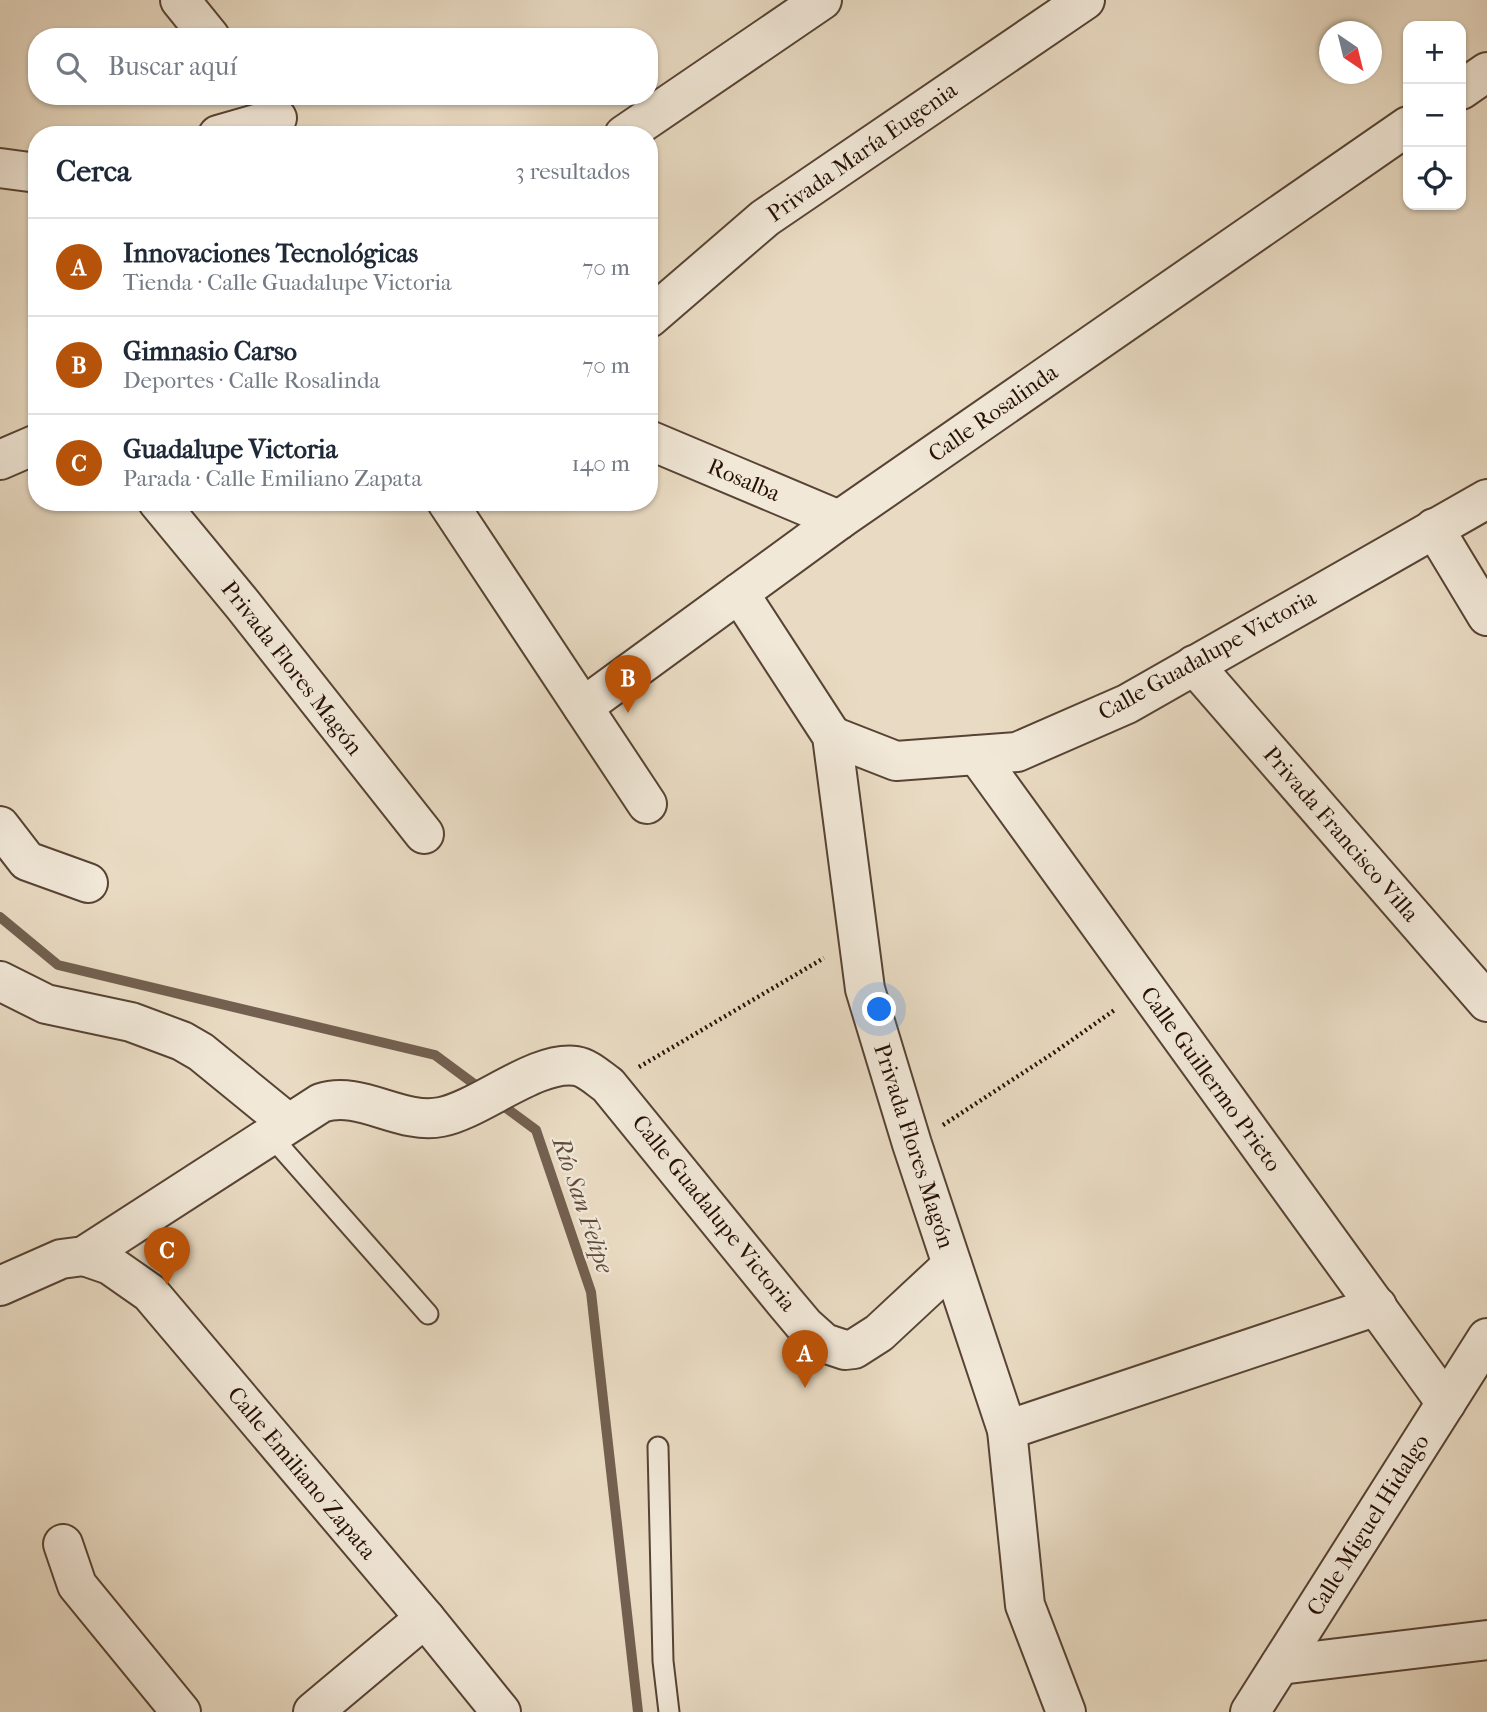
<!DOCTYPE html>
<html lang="es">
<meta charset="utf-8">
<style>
body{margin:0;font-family:"IM FELL French Canon",serif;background:#f2f2f3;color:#1f2937}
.controls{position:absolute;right:21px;top:21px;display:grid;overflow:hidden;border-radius:14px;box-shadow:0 2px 5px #0004}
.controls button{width:63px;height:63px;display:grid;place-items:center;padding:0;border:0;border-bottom:2px solid #e0e1e3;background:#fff;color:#1f2937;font:35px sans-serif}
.compass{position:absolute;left:1319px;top:21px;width:63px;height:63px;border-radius:50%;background:#fff;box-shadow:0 2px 5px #0004;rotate:145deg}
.you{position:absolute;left:880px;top:1010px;width:24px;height:24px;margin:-18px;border:5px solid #fff;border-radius:50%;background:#1a73e8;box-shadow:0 0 0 10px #1a73e833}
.badge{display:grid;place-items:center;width:46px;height:46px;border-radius:50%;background:#b45309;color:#fff;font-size:23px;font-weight:700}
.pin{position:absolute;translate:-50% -58px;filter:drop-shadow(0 2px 4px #0008)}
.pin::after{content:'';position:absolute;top:37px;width:24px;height:21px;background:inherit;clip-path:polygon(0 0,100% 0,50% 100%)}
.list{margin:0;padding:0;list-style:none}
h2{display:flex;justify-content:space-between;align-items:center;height:91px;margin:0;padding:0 28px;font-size:30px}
h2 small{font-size:23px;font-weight:400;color:#747a83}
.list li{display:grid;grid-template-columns:46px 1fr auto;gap:21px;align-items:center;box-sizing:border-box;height:98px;padding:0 28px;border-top:2px solid #e0e1e3}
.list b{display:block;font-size:26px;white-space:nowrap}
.list p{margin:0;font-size:23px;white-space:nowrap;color:#747a83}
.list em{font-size:23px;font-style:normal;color:#747a83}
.icon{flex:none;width:38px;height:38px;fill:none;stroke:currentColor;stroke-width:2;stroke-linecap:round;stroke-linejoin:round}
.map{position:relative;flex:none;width:1487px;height:1712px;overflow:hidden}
.search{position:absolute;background:#fff;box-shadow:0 2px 5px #0004;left:28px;top:28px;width:630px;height:77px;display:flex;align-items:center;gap:18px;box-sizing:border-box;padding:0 24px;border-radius:28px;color:#747a83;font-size:26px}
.panel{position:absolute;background:#fff;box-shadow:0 2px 5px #0004;left:28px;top:126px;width:630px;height:385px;border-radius:28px}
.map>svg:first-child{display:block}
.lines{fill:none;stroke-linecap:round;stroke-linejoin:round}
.stream{stroke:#736050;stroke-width:10}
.lane-casing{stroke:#574334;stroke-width:23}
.street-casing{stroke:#574334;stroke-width:42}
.path{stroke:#261005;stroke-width:4.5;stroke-dasharray:2 3.5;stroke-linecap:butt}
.lane{stroke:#f1e8d8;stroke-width:19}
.street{stroke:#f1e8d8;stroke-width:38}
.labels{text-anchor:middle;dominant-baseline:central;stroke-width:5;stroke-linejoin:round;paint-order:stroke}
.street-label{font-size:23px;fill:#261005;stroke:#f1e8d8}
.water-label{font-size:24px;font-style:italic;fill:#604c3d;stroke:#f1e8d8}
</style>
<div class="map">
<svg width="1487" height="1712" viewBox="0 0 1487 1712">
<rect width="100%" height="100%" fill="#e9dbc3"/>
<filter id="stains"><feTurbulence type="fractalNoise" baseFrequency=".00286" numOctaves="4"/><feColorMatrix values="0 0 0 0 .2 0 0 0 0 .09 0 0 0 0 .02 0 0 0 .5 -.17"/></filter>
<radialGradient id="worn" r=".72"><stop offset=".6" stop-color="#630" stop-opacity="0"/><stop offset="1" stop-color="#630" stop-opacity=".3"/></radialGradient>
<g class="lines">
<!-- stream -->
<g class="stream">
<path d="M0,917L58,965L435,1055L485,1092"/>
<path d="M498,1102L536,1130L591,1292L638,1712"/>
</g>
<defs>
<g id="lane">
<path d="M270,1135L428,1314"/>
<path d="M658,1447L663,1661L669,1712"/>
</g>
<g id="street">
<path d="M180,0L210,37"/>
<path d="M1461,90L1487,72"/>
<path d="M218,135L277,118"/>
<path d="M624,135L822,0"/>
<path d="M0,168L37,173"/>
<path d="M649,318L765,218L1085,0"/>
<path d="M649,440L839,520"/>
<path d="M0,460L37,444"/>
<path d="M158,502L243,605L424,834"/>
<path d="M447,502L647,804"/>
<path d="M1434,528L1487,616"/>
<path d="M739,593L832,736L865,989L912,1144L1007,1430L1025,1605L1066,1712"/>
<path d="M1194,665L1487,1002"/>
<path d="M583,707L839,520L1408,126"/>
<path d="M832,736L896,761L1017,752L1127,704L1487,499"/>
<path d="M977,755L1446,1403"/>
<path d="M0,826L27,861L88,883"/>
<path d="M0,981L46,1004L131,1022L182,1041L201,1052L288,1123"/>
<path d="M84,1256L110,1265L150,1293L425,1618L501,1712"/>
<path d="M0,1286L61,1259L84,1256L321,1103C361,1090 400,1125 441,1117C481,1109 536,1060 576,1066C588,1068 598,1078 608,1085L784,1301L805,1326L824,1343L845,1350L854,1349L879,1333L952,1265"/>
<path d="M1007,1430L1377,1306"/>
<path d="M63,1544L77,1585L181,1712"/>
<path d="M1280,1665L1487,1640"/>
<path d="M313,1712L425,1618"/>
<path d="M1250,1712L1487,1338"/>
</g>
</defs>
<!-- lane casing -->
<use href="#lane" class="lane-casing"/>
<!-- street casing -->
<use href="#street" class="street-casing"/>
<!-- path -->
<g class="path">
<path d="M639,1067L824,958"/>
<path d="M943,1125L1052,1054L1116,1009"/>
</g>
<!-- lane -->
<use href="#lane" class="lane"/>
<!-- street -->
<use href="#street" class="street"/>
</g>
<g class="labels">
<!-- street labels -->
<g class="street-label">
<text transform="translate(862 152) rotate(-35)">Privada María Eugenia</text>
<text transform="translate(993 413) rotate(-35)">Calle Rosalinda</text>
<text transform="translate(744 480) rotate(23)">Rosalba</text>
<text transform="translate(1207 655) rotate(-29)">Calle Guadalupe Victoria</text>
<text transform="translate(292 668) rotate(52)">Privada Flores Magón</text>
<text transform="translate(1341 834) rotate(49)">Privada Francisco Villa</text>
<text transform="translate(1211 1079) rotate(54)">Calle Guillermo Prieto</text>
<text transform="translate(914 1146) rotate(72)">Privada Flores Magón</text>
<text transform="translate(714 1213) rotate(51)">Calle Guadalupe Victoria</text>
<text transform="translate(302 1473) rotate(50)">Calle Emiliano Zapata</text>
<text transform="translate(1368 1525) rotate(-58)">Calle Miguel Hidalgo</text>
</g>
<!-- water labels -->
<g class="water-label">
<text transform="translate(583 1205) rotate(71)">Río San Felipe</text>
</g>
</g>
<rect width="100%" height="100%" filter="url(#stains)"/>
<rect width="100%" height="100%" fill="url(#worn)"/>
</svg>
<div class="controls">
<button>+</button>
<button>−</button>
<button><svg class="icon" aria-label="locate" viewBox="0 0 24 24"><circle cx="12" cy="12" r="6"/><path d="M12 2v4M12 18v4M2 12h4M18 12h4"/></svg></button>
</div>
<svg class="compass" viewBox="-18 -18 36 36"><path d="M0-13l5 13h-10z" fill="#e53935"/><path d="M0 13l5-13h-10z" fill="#747a83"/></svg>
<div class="you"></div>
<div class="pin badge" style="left:805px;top:1388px">A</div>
<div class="pin badge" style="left:628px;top:713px">B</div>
<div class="pin badge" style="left:167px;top:1285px">C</div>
<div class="search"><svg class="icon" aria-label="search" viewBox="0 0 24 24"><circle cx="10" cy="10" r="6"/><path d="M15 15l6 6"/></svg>Buscar aquí</div>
<section class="panel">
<h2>Cerca<small>3 resultados</small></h2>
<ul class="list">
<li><span class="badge">A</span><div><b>Innovaciones Tecnológicas</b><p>Tienda · Calle Guadalupe Victoria</p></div><em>70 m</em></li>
<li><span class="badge">B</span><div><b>Gimnasio Carso</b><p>Deportes · Calle Rosalinda</p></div><em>70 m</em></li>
<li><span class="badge">C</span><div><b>Guadalupe Victoria</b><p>Parada · Calle Emiliano Zapata</p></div><em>140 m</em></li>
</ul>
</section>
</div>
